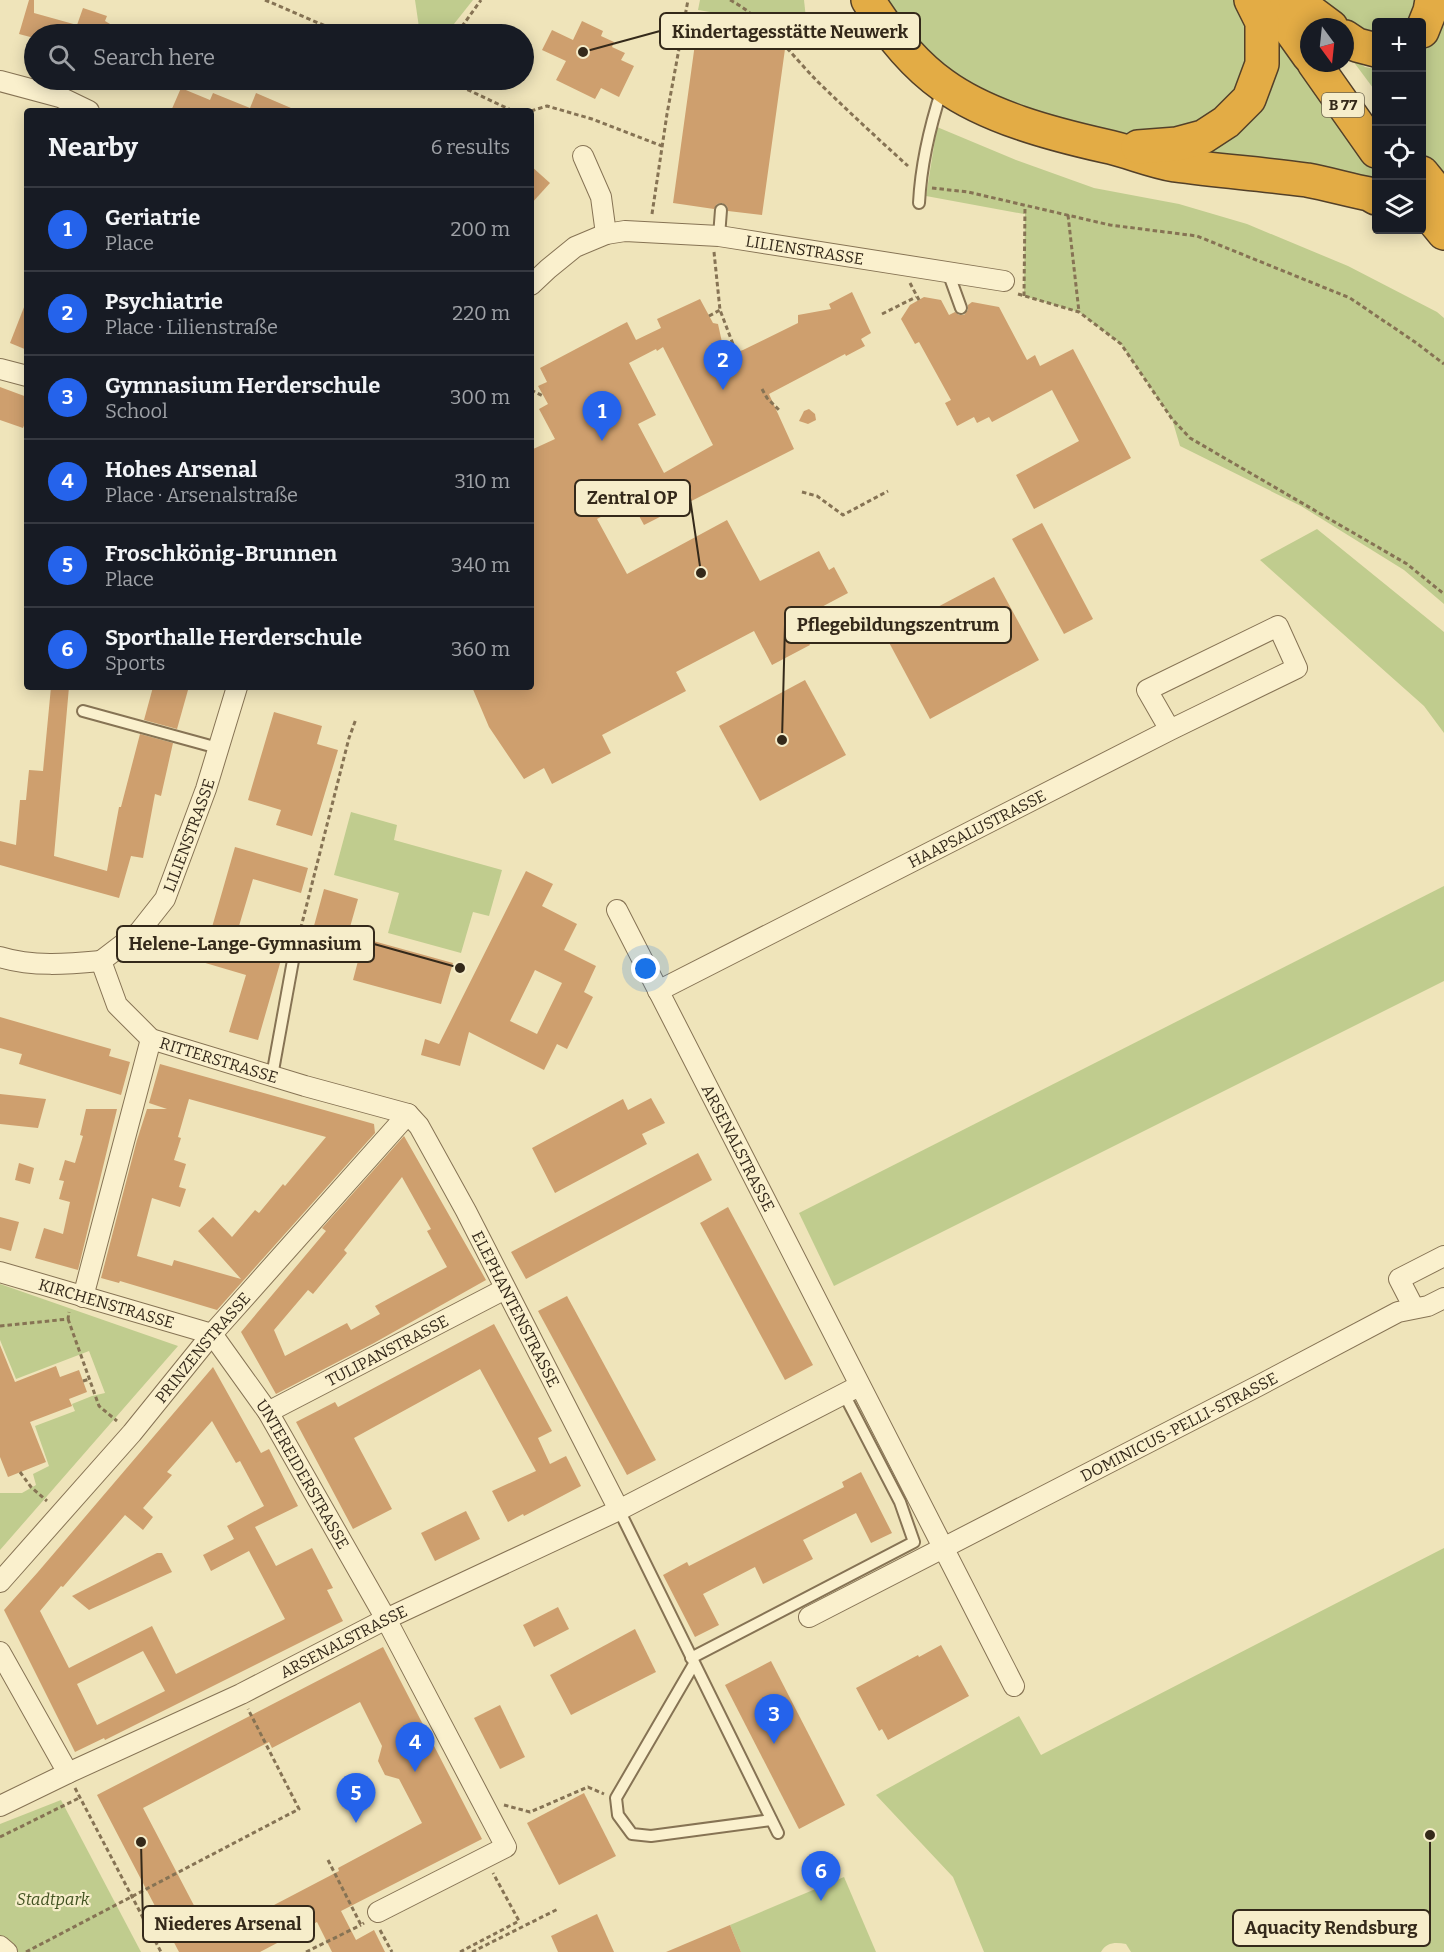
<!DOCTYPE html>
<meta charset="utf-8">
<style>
body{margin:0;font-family:Bitter,serif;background:#20242c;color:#f1f3f6}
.controls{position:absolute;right:18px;top:18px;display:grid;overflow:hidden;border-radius:6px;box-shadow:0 3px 15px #0003}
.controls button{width:54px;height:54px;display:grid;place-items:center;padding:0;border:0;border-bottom:2px solid #363941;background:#171b24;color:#f1f3f6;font:30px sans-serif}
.compass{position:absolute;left:1300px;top:18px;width:54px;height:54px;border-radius:50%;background:#171b24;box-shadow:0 3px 15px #0003;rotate:165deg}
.you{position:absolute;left:646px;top:969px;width:21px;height:21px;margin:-15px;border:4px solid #fff;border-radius:50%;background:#1a73e8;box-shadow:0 0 0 9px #1a73e833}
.badge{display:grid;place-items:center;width:39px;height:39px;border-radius:50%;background:#2563eb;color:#fff;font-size:20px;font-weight:700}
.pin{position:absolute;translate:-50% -50px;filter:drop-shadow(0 2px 3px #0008)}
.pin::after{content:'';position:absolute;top:32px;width:21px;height:18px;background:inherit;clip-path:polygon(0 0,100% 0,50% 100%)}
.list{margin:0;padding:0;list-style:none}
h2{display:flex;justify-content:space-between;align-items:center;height:78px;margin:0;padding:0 24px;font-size:26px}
h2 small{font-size:20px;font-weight:400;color:#9ea1a6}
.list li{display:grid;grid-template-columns:39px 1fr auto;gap:18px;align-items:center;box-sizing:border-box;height:84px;padding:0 24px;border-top:2px solid #363941}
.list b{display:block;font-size:22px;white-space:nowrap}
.list p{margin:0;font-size:20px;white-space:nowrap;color:#9ea1a6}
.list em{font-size:20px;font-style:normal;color:#9ea1a6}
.icon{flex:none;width:33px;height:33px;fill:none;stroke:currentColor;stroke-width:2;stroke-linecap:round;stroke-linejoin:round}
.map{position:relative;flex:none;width:1444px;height:1952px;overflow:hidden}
.search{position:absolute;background:#171b24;box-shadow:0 3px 15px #0003;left:24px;top:24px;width:510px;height:66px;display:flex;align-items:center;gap:15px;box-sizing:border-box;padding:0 21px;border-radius:33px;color:#9ea1a6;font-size:22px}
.panel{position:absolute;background:#171b24;box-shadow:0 3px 15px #0003;left:24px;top:108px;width:510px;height:582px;border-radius:6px}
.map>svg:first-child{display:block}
.green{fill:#c0cc8e}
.building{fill:#ce9f6e;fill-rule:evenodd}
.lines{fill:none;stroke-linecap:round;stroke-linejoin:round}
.lane-casing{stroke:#867354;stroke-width:14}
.street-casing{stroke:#867354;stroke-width:22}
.highway-casing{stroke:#534029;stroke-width:36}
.path{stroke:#867354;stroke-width:3;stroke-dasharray:4.5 3;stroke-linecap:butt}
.lane{stroke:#faf0cd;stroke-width:10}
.street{stroke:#faf0cd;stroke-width:20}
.highway{stroke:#e3ac45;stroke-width:33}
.labels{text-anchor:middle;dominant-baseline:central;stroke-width:4.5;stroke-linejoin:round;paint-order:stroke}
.shield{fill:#f6edca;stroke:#6e644f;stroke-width:1.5}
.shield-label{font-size:15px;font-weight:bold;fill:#34291a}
.street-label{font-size:16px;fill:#34291a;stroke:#f6edca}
.park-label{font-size:16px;font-style:italic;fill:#405120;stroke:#f6edca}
.leader{fill:none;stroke:#34291a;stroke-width:2}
.callout-dot{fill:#34291a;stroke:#f6edca;stroke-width:2}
.callout{fill:#f6edca;stroke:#34291a;stroke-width:2}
.callout-label{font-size:18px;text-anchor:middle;font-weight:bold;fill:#34291a}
</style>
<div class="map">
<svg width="1444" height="1952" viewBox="0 0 1444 1952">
<rect width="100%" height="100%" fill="#efe4ba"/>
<!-- green -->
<g class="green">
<path d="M415,0H473L446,34H420Z"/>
<path d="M700,0H804L807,28L698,10Z"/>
<path d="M883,0H1243L1255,35L1236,103L1164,138L1100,133L977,93L918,49Z"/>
<path d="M1323,0H1419L1416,22H1376V46L1342,27Z"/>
<path d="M1264,8L1376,161V191L1187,152L1228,132Z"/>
<path d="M1440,11L1444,27V180L1422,152V49Z"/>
<path d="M1350,57L1365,67L1376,69V92Z"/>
<path d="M937,127L1016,160L1094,188L1179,204L1247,224L1348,266L1437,312L1444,318V604L1404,570L1301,506L1180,446L1172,419L1121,344L1079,312L1024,296L1025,211L1024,214L926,196Z"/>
<path d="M1317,529L1444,632V733L1424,706L1260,560Z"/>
<path d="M351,812L397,825L394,840L502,870L489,916L473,912L461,953L388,933L399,893L334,875Z"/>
<path d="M1444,886V981L834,1286L799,1213Z"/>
<path d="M0,1284L178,1346L0,1550V1493H22L36,1485L33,1474L49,1466L35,1426L75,1411L72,1404L92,1396L105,1393L89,1351L16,1379L0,1340Z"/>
<path d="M1444,1548V1952H1131L1126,1944C1116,1942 1106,1942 1101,1952H984L953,1877L876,1795L1019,1716L1041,1755Z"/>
<path d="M61,1800L141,1952H0V1824Z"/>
<path d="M844,1877L876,1952H741L730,1925Z"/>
</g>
<!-- building -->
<g class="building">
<path d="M29,0H34V13L77,25L83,8L107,16L105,21L127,34H34V38L19,34Z"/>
<path d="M582,21L603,31L601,36L614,42L612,47L625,53L621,60L634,66L619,97L601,88L595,99L556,80L566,61L542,50L552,30L573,40Z"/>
<path d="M698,22L769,32L785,49L762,215L728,211L727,206L722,203L717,204L714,209L673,203Z"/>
<path d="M181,88L210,100L213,93L250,108L256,93L298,111H171Z"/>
<path d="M531,166L550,183L531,204Z"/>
<path d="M852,292L871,333L861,339L865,346L846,356L845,354L769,394L794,449L644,525L631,501L597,519L627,574L727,520L760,581L819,551L829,570L834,567L848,593L797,620L810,645L772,665L754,631L676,672L686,691L602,735L611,753L552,784L544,768L524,779L489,727L472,687H531V450L555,439L539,409L548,404L538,386L547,382L540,368L627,322L636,340L661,328L657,319L700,299L713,323L718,324L725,356L743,350L798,323V315L831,309L829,304ZM663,347L713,445L664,473L638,424L656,415L629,363L656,349L657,351Z"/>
<path d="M924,297L941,300L949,315L955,312L959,315H964L968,310V305L972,302L999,307L1027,360L1035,355L1040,366L1073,349L1131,458L1034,509L1016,475L1079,441L1052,390L992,422L989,417L977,423L974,417L957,426L945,403L951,400L919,342L915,344L901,319L910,305Z"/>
<path d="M26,302H27V350L10,343Z"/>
<path d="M0,387L27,397V418L23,428L0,420Z"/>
<path d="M809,409L815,414L816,420L808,424L799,421L804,411Z"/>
<path d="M1042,523L1093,619L1064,634L1012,539Z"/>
<path d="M994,577L1039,660L930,719L885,635Z"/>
<path d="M805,680L846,755L760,801L719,726Z"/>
<path d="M51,687H69L54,856L107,871L119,807H121L140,734L173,743L161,796L155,794L143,858L131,856L119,898L0,865V841L16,845L20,800H26L29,770L43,771Z"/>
<path d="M153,687H178L188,690L177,729L144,720Z"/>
<path d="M274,712L322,726L317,744L338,750L312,836L276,825L281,810L248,800Z"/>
<path d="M235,847L308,868L301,893L253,879L239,926L287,939L258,1040L229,1032L246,975L202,962Z"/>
<path d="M526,871L553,884L542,906L577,924L564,950L596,966L584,992L593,997L567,1049L557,1044L544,1070L469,1032L460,1066L421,1055L425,1039L439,1044ZM535,970L562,983L537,1034L510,1021Z"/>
<path d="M324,889L358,899L348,934L453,963L441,1004L353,980L358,961L308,948Z"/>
<path d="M0,1017L111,1049L109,1056L130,1062L121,1095L19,1064L22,1054L0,1048Z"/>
<path d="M160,1064L374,1124L375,1133L217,1310L120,1281L119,1283L101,1278L137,1140L147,1109H167L149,1103ZM189,1099L326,1137L285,1186L283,1184L259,1213L255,1210L232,1237L213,1217L198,1231L241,1279L174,1260L172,1266L137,1256L152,1198L180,1207L186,1189L179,1187L186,1164L174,1160L181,1138L178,1137Z"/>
<path d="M0,1094L46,1099L38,1128L0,1124Z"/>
<path d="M651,1098L665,1123L642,1134L647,1144L555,1193L532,1148L623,1099L628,1110Z"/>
<path d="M86,1109H117L78,1270L35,1258L44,1228L63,1234L70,1202L59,1199L64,1181L59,1180L65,1160L75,1163L83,1136L80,1135Z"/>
<path d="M404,1136L486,1280L374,1343L276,1394L241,1332L326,1231L322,1228ZM402,1177L431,1229L427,1231L447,1267L375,1306L380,1314L351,1330L347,1323L285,1356L274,1330L308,1290L313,1294L347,1253L344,1250Z"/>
<path d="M698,1153L712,1180L526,1279L511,1252Z"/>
<path d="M19,1163L34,1168L30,1184L15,1180Z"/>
<path d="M728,1207L813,1365L785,1380L700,1223Z"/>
<path d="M0,1217L19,1222L11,1251L0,1248Z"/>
<path d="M567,1296L656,1460L627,1475L538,1311Z"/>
<path d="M494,1324L552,1431L538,1438L550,1464L566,1456L581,1486L524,1516L523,1514L508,1522L492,1491L536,1471L480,1369L354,1438L392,1509L353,1529L296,1422L335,1402L338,1407Z"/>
<path d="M0,1345L15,1382L56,1366L60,1377L79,1370L87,1392L69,1399L72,1406L30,1422L46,1462L8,1477L0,1457Z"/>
<path d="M213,1367L261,1453L269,1449L298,1506L255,1527L276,1566L312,1548L333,1588L327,1590L343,1621L105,1740L104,1738L75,1752L4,1610L38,1572ZM212,1421L236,1463L240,1461L264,1506L227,1526L234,1539L203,1555L211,1571L249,1551L285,1619L176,1674L152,1626L69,1668L40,1611L61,1586L63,1587L125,1515L143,1530L153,1517L143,1508L172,1475L167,1472ZM143,1651L165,1691L97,1725L77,1684Z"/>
<path d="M861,1472L892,1533L871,1543L856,1513L803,1540L813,1559L763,1584L755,1567L703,1594L719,1625L695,1637L663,1575L687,1562L689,1566L844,1487L842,1482Z"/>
<path d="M466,1511L480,1539L435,1561L421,1533Z"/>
<path d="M157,1553H162L172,1572L89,1610L72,1596Z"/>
<path d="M558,1607L569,1629L534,1647L523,1625Z"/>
<path d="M635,1629L656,1672L571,1715L550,1675Z"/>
<path d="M941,1645L969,1696L888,1740L882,1729L879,1731L856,1688L918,1655L919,1657Z"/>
<path d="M383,1647L482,1839L341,1911L356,1940L374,1930L385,1952H332L317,1922L260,1952H179L97,1795ZM360,1702L382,1746L378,1761L385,1775L399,1779L422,1823L338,1868L339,1871L211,1938L143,1808L269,1742L272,1748Z"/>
<path d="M771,1661L845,1805L799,1829L725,1685Z"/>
<path d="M500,1705L525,1757L500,1769L474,1718Z"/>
<path d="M584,1793L616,1856L559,1885L527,1823Z"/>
<path d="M597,1914L614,1952H558L551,1936Z"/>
<path d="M730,1925L741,1952H666Z"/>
</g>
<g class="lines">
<defs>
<g id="lane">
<path d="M919,203C921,163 930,126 942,89"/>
<path d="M719,236L721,210"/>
<path d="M948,272L961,308"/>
<path d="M83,711L218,748"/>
<path d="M272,1076L294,955"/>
<path d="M619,1510L778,1833"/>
<path d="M691,1658L914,1542L900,1502L844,1394"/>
<path d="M694,1664L616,1798L618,1815L632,1834L651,1836L771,1820"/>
</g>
<g id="street">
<path d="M0,81L60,97L89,111"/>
<path d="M583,156L601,197L606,234"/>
<path id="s1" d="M531,285L548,269L575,247L606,234L625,231L719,236L1004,281"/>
<path d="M0,369L27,376"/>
<path id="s2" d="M617,910L1014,1686"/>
<path d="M0,957C32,967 68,964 101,961"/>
<path id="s3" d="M101,961L117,1005L151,1039L305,1086L408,1114L419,1126L466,1211L619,1510"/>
<path id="s4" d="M101,961L139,932L165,899L206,789L237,687"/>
<path id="s5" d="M658,991L1170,730L1297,668L1278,626L1147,690L1170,730"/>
<path id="s6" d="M0,1272L212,1334L268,1412L386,1619L506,1847L378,1912"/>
<path d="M83,1297L151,1039"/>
<path d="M1414,1308L1399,1279L1444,1256"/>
<path id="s7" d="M268,1412L505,1289"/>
<path id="s8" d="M0,1582L132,1433L212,1334L408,1114"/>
<path id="s9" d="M809,1617L1258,1386L1398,1312L1428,1306L1444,1298"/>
<path d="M0,1652L68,1773"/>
<path id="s10" d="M0,1806L68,1773L241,1694L386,1619L619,1510L859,1386"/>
<path d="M0,1946L7,1952"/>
</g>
<g id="highway">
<path d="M868,0C888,32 912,63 943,85C987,117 1052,134 1105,146C1129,151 1151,161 1175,165C1219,171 1263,174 1307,180C1328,184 1349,190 1369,194L1376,198"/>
<path d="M1269,0L1309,56"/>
<path d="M1295,0L1331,27"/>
<path d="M1422,31L1430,11L1432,0"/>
<path d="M1345,37L1357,45L1376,50"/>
<path d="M1314,63L1376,151"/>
<path d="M1138,147L1177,144L1203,137L1226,122L1249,99L1262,64V22L1251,0"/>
<path d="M1422,173L1444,200"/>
<path d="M1422,206L1444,233"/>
</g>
</defs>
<!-- lane casing -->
<use href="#lane" class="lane-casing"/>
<!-- street casing -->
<use href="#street" class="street-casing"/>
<!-- highway casing -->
<use href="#highway" class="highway-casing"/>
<!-- path -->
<g class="path">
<path d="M265,0L344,34"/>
<path d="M730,0C763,17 791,54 817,81C847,110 877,138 908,166"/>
<path d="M460,34L463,25L481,0"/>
<path d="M447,80L513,111"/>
<path d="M531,111L547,106L592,119L662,146"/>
<path d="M932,188L968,192L1110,225L1197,236L1350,298L1415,342L1444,364"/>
<path d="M652,214L667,114L688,0"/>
<path d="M1068,215L1079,312"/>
<path d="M714,252L720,310L739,360"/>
<path d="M910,283L919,300"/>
<path d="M1018,294L1079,312L1121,344L1172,419L1190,438L1407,564L1444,594"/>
<path d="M1024,296L1025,206"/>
<path d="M882,314L916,297"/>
<path d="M709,316L720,310"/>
<path d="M762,389L767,398L779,410"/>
<path d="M531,390L543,396"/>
<path d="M802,492L817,496L843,515L888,491"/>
<path d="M297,943L349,738L356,719"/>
<path d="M68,1319L99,1406L117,1421"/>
<path d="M0,1326L68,1319L69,1312"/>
<path d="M83,1381L90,1379"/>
<path d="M20,1472L31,1487L47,1501"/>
<path d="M75,1788L161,1952"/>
<path d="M504,1805L530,1812L588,1787L604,1794"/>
<path d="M0,1837L79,1798"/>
<path d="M328,1860L361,1925L364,1923"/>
<path d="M380,1930L392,1952"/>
<path d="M26,1952L299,1809L248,1709"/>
<path d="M306,1952L361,1925"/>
<path d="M460,1952L519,1921L493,1873"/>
<path d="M472,1952L558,1909"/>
</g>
<!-- lane -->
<use href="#lane" class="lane"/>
<!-- street -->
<use href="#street" class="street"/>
<!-- highway -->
<use href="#highway" class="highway"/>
</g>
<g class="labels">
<!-- shield labels -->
<rect class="shield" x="1322" y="93" width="42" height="24" rx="4.5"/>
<g class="shield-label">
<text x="1343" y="105">B 77</text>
</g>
<!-- street labels -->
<g class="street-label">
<text stroke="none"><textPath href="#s1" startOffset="292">LILIENSTRASSE</textPath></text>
<text stroke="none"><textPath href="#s5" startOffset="358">HAAPSALUSTRASSE</textPath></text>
<text stroke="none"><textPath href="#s4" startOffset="158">LILIENSTRASSE</textPath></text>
<text stroke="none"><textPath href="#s3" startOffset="166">RITTERSTRASSE</textPath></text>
<text stroke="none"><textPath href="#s2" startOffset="267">ARSENALSTRASSE</textPath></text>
<text stroke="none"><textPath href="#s6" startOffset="111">KIRCHENSTRASSE</textPath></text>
<text stroke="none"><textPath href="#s3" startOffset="586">ELEPHANTENSTRASSE</textPath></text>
<text stroke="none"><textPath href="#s8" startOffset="310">PRINZENSTRASSE</textPath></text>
<text stroke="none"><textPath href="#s7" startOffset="134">TULIPANSTRASSE</textPath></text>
<text stroke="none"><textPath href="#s9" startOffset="416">DOMINICUS-PELLI-STRASSE</textPath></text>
<text stroke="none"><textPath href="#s6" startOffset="388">UNTEREIDERSTRASSE</textPath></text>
<text stroke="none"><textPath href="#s10" startOffset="381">ARSENALSTRASSE</textPath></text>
</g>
<!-- park labels -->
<g class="park-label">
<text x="53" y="1899">Stadtpark</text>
</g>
</g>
<!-- callouts -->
<path class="leader" d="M583 52L660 31M701 573L690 498M782 740L785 625M460 968L374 944M141 1842L143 1924M1430 1835L1430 1928"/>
<g class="callout-dot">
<circle cx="583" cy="52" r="6"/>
<circle cx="701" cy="573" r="6"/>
<circle cx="782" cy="740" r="6"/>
<circle cx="460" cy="968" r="6"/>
<circle cx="141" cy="1842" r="6"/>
<circle cx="1430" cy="1835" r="6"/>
</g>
<g class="callout">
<rect x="660" y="13" width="260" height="36" rx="6"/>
<rect x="575" y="480" width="115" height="36" rx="6"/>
<rect x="785" y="607" width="226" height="36" rx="6"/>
<rect x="117" y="926" width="257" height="36" rx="6"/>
<rect x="143" y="1906" width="171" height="36" rx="6"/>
<rect x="1233" y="1910" width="197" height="36" rx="6"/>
</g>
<g class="callout-label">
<text x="790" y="38">Kindertagesstätte Neuwerk</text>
<text x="632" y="504">Zentral OP</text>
<text x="898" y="631">Pflegebildungszentrum</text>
<text x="245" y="950">Helene-Lange-Gymnasium</text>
<text x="228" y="1930">Niederes Arsenal</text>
<text x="1331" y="1934">Aquacity Rendsburg</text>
</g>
</svg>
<div class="controls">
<button>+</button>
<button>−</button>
<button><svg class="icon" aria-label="locate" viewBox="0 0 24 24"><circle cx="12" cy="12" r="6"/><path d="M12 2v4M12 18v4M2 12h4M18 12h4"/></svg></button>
<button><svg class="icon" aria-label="layers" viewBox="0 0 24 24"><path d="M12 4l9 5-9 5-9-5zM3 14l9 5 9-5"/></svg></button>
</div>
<svg class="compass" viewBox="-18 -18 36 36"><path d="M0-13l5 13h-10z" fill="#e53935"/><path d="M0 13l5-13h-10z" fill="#9ea1a6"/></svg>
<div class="you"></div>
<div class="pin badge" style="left:602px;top:441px">1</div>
<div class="pin badge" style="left:723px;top:390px">2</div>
<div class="pin badge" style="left:774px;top:1744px">3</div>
<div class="pin badge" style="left:415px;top:1772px">4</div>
<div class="pin badge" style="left:356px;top:1823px">5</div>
<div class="pin badge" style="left:821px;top:1901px">6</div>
<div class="search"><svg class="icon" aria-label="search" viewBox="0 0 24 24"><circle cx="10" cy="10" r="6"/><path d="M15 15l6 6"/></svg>Search here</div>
<section class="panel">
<h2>Nearby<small>6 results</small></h2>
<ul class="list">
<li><span class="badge">1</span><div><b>Geriatrie</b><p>Place</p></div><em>200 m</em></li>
<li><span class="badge">2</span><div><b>Psychiatrie</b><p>Place · Lilienstraße</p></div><em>220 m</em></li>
<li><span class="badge">3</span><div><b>Gymnasium Herderschule</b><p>School</p></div><em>300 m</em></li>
<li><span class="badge">4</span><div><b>Hohes Arsenal</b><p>Place · Arsenalstraße</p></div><em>310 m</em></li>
<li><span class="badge">5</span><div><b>Froschkönig-Brunnen</b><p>Place</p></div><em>340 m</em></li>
<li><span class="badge">6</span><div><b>Sporthalle Herderschule</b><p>Sports</p></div><em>360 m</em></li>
</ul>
</section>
</div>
